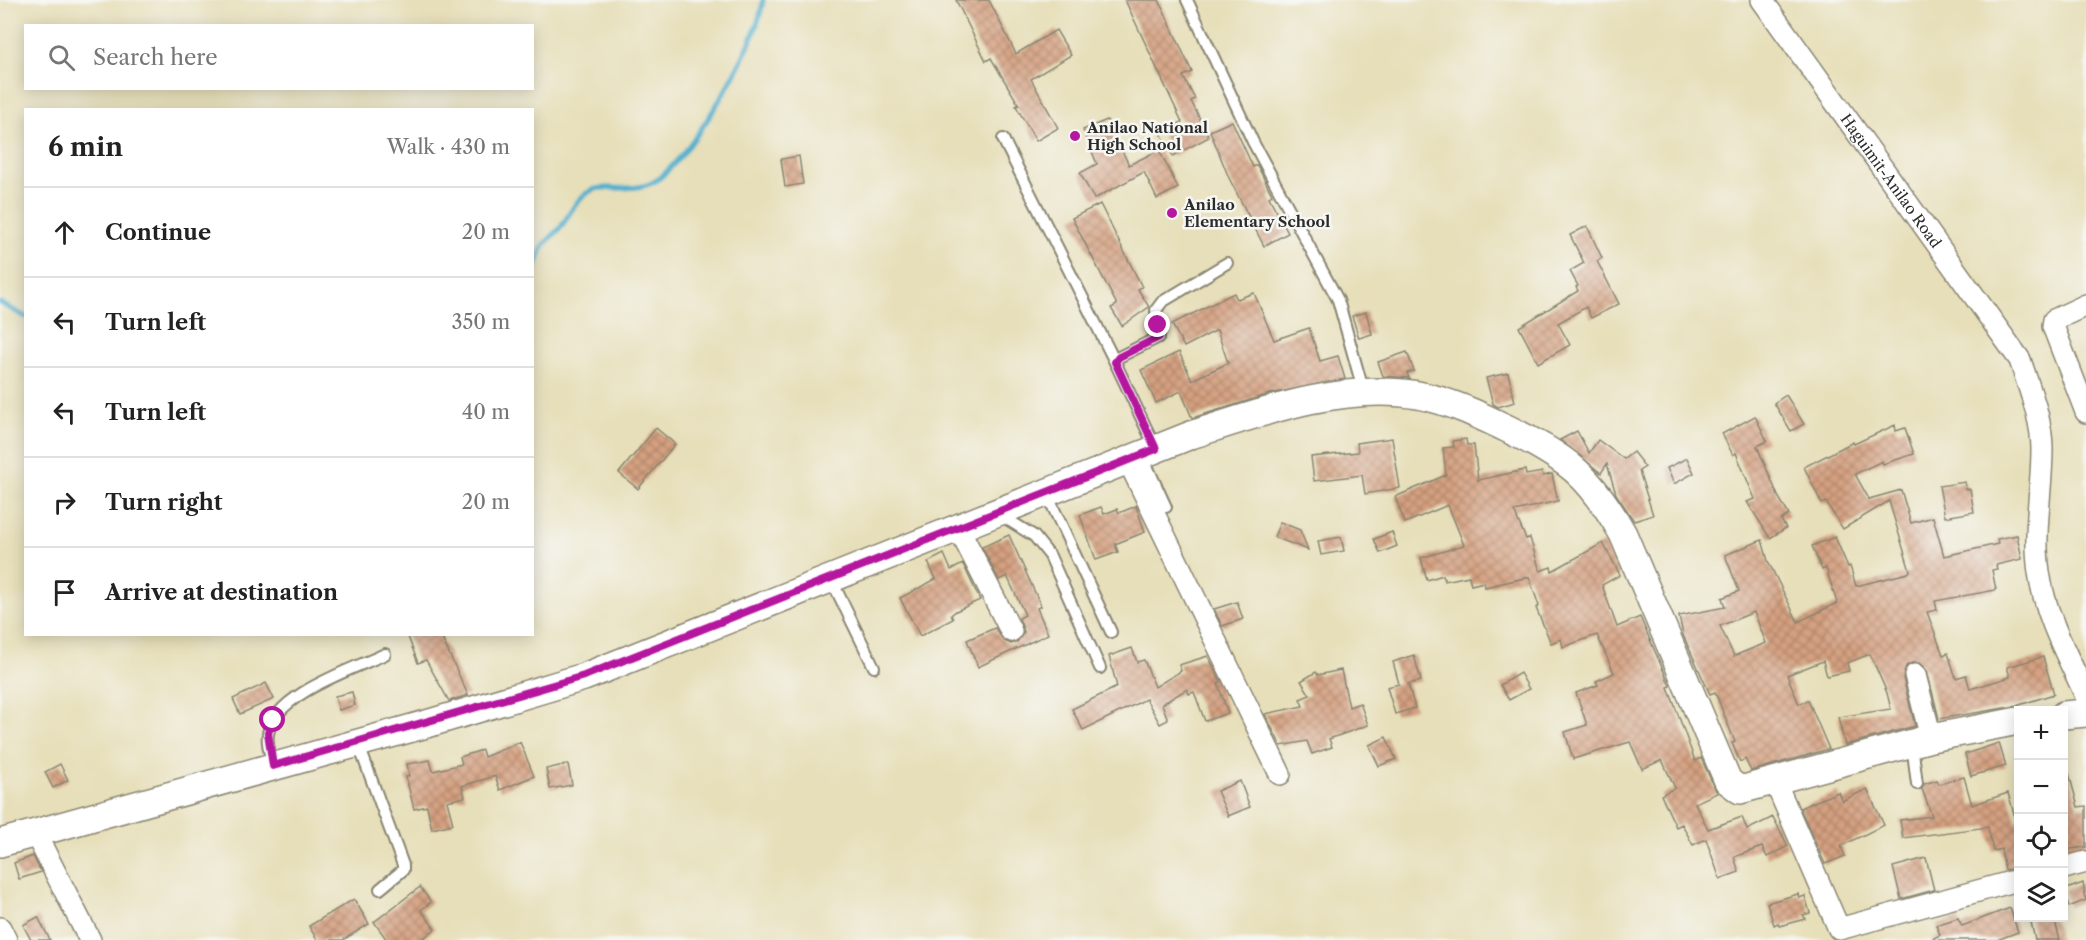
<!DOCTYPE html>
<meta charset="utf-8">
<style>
body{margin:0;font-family:"Libre Caslon Text",serif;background:#f2f2f2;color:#222}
.controls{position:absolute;right:18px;bottom:18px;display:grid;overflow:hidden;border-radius:0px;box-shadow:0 3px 15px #0003}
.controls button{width:54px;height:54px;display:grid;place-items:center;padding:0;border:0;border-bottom:2px solid #e0e0e0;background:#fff;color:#222;font:30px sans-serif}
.stop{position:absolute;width:18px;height:18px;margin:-14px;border:4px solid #b5179e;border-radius:50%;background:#fff}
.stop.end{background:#b5179e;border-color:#fff;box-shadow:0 2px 6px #0008}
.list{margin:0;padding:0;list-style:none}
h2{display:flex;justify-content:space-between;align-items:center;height:78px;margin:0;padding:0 24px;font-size:26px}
h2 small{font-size:20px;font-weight:400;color:#767676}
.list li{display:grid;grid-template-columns:39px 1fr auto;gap:18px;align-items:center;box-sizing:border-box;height:90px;padding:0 24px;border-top:2px solid #e0e0e0}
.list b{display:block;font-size:22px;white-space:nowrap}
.list em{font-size:20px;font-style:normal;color:#767676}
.icon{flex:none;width:33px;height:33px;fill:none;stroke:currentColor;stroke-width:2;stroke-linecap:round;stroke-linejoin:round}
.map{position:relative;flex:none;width:2086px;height:940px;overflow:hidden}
.search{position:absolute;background:#fff;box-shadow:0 3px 15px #0003;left:24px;top:24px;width:510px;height:66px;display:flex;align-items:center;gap:15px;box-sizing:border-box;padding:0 21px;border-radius:0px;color:#767676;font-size:22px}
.panel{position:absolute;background:#fff;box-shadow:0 3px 15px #0003;left:24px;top:108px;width:510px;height:528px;border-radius:0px}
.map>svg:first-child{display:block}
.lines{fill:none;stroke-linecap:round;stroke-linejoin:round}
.stream{stroke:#4fafce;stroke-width:5}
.building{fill:url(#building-cross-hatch);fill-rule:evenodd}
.service-casing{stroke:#898572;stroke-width:14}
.minor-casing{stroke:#898572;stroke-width:24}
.tertiary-casing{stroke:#898572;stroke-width:30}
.service{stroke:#fff;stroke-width:10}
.minor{stroke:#fff;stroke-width:21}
.tertiary{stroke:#fff;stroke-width:27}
.route{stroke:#b5179e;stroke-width:8}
.poi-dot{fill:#b5179e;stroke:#f6f6f2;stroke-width:2}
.labels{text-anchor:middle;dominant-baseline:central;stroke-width:5;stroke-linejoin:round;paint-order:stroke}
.poi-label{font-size:15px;font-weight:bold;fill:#2b2b2b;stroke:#f6f6f2;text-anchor:start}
.street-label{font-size:15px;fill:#2b2b2b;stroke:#f6f6f2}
</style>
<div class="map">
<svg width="2086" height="940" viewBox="0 0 2086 940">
<defs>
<pattern id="building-cross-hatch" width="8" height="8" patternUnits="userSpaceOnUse" patternTransform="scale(1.5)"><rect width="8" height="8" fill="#d5a080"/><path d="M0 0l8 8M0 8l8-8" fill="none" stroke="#ad8369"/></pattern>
</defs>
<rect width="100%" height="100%" fill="#f6f6f2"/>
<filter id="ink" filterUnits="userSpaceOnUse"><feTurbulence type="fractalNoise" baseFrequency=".0167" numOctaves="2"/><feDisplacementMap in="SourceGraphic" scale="12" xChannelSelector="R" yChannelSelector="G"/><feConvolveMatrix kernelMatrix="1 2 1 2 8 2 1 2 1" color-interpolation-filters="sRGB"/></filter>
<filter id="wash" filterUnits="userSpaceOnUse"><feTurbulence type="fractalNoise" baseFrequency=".008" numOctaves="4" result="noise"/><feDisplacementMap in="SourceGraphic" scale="24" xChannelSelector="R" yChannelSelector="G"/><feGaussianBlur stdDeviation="1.35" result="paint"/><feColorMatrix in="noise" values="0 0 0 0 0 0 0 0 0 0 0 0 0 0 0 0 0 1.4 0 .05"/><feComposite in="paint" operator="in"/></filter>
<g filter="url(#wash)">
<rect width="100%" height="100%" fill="#e7dfb9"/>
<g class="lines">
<!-- stream -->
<g class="stream">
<path d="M532,278C536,268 538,256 543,247C547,239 556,234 561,227C571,212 581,188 603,188C619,188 643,190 657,180C693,153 758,45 763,0"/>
<path d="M0,303L26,317"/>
</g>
</g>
<g id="blocks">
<!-- building -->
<g class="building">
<path d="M956,0H989L1016,54L1056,30L1071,55L1031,79L1058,128L1036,141L1016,106L1019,105L991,58L986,61Z"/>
<path d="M1125,0H1159L1192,72L1183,76L1195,99L1191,101L1209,137L1173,156L1161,133L1182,122Z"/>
<path d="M1107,120L1129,165L1159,150L1178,188L1157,199L1144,172L1094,199L1080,173L1097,164L1083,130Z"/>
<path d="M1232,121L1253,167L1257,165L1272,195L1269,197L1288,233L1264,246L1229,178L1210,131Z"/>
<path d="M799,156L803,184L785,187L781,159Z"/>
<path d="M1100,204L1142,287L1138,289L1149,307L1122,326L1111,308L1117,305L1072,218Z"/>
<path d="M1587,226L1602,258L1597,261L1619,304L1591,318L1586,307L1558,323L1570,345L1538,363L1519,327L1578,291L1576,287L1578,286L1570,271L1584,263L1570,235Z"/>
<path d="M1234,293L1237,299L1254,293L1274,340L1309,328L1320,361L1338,356L1345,379L1270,394L1192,418L1181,391L1156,403L1141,370L1179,352L1192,380L1228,363L1217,330L1184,347L1172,324Z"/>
<path d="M1366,312L1372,334L1359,338L1352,316Z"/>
<path d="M1407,352L1414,371L1407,373L1409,378L1383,376L1378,362Z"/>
<path d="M1508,373L1515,402L1498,407L1493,404L1486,378Z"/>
<path d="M1786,395L1804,424L1791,431L1774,403Z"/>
<path d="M1755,416L1767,441L1757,446L1778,496L1789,515L1781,520L1786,528L1770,538L1747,502L1755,499L1736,453L1733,455L1722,434Z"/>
<path d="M1895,425L1896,431L1905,428L1914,454L1883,464L1882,461L1855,474L1869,499L1901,490L1911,523L1933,517L1944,556L1998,544L1997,539L2017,535L2022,559L1996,565L1997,569L1992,570L1996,590L1935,601L1937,610L1927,612L1943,655L1948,653L1956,678L1966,675L1970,689L2010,677L2007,667L2043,657L2054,694L2016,706L1939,719L1927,671L1919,663H1912L1906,666L1903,678L1915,726L1845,745L1838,717L1891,709L1887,693L1870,654L1847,663L1849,671L1827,676L1823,661L1787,675L1799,704L1808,700L1829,749L1751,771L1745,759L1740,762L1732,743L1735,742L1715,692L1710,694L1683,635L1679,616L1725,607L1722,598L1739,591L1725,555L1762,540L1768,561L1798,622L1837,603L1826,568L1822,570L1812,546L1835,537L1848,567L1850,566L1856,586L1908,573L1910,571L1889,501L1843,529L1826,502L1822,504L1804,467L1853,442L1854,444ZM1754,612L1766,643L1734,656L1720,626Z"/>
<path d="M656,428L675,444L638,489L619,473Z"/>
<path d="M1577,431L1589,453L1598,440L1624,459L1633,452L1645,467L1639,471L1653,515L1634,521L1616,494L1607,464L1601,473L1560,440Z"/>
<path d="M1392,438L1400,488L1365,494L1362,475L1314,481L1311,457L1358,452L1357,443Z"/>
<path d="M1466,439L1467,445H1474L1478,480L1525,470L1526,475L1542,472L1543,476L1552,474L1558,501L1514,511L1526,539L1530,538L1540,571L1551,567L1552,571L1603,543L1620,575L1602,585L1617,627L1640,617L1670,686L1668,687L1695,761L1701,758L1717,793L1695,803L1708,829L1742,817L1747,830L1773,817L1788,846L1767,857L1762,847L1734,857L1739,872L1720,879L1706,839L1693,845L1682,824L1676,827L1661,795L1675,788L1662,760L1642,769L1630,742L1573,759L1565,732L1587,725L1576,693L1598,685L1596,681L1614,673L1597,635L1563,647L1561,639L1551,643L1536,608L1539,606L1529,577L1485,587L1484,582L1471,585L1469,576L1445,581L1443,575L1427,580L1421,558L1464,545L1448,505L1405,523L1395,497L1446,475L1443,448L1454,447L1453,441Z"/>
<path d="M1687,458L1694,473L1674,484L1667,468Z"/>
<path d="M1965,482L1966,489H1970L1974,512L1945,517L1939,486Z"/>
<path d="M1136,506L1145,532L1115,544L1118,552L1096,560L1080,515L1101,507L1104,514L1117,509L1119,513Z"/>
<path d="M1280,522L1300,530L1308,550L1274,537Z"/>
<path d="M1392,532L1397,546L1380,553L1374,539Z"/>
<path d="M1009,535L1041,606L1037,608L1048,634L978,667L967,640L995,628L1004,641L1011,644L1017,642L1024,632L1019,618L1025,615L1007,576L999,580L982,547Z"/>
<path d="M1341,537L1344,551L1321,555L1318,541Z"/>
<path d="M944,554L951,570L963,564L980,600L956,611L951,615L953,619L920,636L900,598L936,579L928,562Z"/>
<path d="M1237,602L1243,619L1222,626L1214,609Z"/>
<path d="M407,634H440L468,695L449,701L426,660L418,663Z"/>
<path d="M1132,648L1137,662L1144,660L1155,687L1181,671L1179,665L1208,656L1221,682L1218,684L1228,713L1205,721L1194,692L1189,694L1187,689L1162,704L1168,720L1160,724L1146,699L1083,730L1072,709L1117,687L1109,656Z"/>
<path d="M1414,655L1421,681L1408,684L1415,708L1395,714L1387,687L1399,684L1393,662Z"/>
<path d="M1341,670L1349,707L1360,703L1368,725L1329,739L1332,747L1312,754L1307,741L1281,746L1265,714L1303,706L1300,699L1310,695L1301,681L1316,672L1318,675Z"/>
<path d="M1520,673L1529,689L1509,700L1500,685Z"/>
<path d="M266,683L274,699L240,714L233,699Z"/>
<path d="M352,692L355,705L339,710L335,696Z"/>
<path d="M1386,737L1396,759L1379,766L1369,745Z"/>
<path d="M520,742L534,776L500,790L495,776L462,786L465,797L447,801L453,824L432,829L427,806L414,809L406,777L409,776L407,764L430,760L433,771L462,764L460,757L482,750L484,757Z"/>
<path d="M1999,743L2006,766L1971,776L1965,754Z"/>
<path d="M60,764L68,780L53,788L45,772Z"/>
<path d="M568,764L572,785L550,789L546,769Z"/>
<path d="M2064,770H2068L2078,807L2086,806V847L2064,850Z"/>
<path d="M1964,777L1972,805L2008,793L2016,821L2019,820V868L2005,870L2001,849L1993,851L1988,827L1903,838L1900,820L1932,816L1922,789L1924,784L1937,780L1939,784Z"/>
<path d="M1240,781L1250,807L1228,816L1217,791Z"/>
<path d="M1867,789L1884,825L1841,846L1845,856L1825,864L1800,808L1838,792L1842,801Z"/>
<path d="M33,856L41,872L19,879L14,863Z"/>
<path d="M1926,858L1934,890L1901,899L1893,867Z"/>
<path d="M2083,883L2086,900L2069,907L2064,890Z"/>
<path d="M420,887L431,902L421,910L435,929L421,940H387L374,922Z"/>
<path d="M1798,894L1799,898L1805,896L1810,913L1803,915L1805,919L1779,926L1778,923L1774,925L1767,903Z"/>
<path d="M354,899L369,924L343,940H317L309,926Z"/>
<path d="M2010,908L2018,932L1997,940H1930L1940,935L1936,925L1958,918L1962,926Z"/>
<path d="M38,917L50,940H31L23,925Z"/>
<path d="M2030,918H2054L2060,940H2035Z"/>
</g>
</g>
</g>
<g filter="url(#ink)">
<use href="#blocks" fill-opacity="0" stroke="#898572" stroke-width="1.5"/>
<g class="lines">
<defs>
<g id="service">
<path d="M1187,0L1253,142L1338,300L1364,393"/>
<path d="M1003,139L1115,362"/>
<path d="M1156,449L1115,362L1119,357L1159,337L1156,310L1162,302L1227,263"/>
<path d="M1142,455L1166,507"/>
<path d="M1046,492L1111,632"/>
<path d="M999,514L1034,536L1050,556L1100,668"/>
<path d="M831,579L874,667"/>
<path d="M358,743L403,865V870L380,889"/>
<path d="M1912,744L1917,784"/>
<path d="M273,766C271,756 266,744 268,734C274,694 354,669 385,654"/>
</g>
<g id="minor">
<path id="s1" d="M1762,0L2020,360C2029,388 2042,419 2042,449C2042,490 2033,531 2039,572C2045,616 2068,657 2086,696"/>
<path d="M2086,305L2054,320L2053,326L2086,412"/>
<path d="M1128,460L1280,774"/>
<path d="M958,527L1011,631"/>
<path d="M1915,675L1931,738"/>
<path d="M1774,779L1839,929L2018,880"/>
<path d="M35,833L90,940"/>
<path d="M2064,868L2086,862"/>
<path d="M0,928L6,940"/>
</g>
<g id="tertiary">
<path d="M2064,715L2086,713"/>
<path d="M0,843L430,723L584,677L1191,435C1261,412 1344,382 1418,395C1450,401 1479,415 1508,429C1567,458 1590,475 1623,534L1728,781L1740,790L1931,738L2018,721"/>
</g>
</defs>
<!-- service casing -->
<use href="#service" class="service-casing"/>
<!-- minor casing -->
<use href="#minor" class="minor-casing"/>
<!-- tertiary casing -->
<use href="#tertiary" class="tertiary-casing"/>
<!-- service -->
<use href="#service" class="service"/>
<!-- minor -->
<use href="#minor" class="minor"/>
<!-- tertiary -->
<use href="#tertiary" class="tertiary"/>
</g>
</g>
<g class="lines" filter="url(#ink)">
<!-- route -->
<path class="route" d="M273,720L268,733L273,766L584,676L1156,449L1115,362L1119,357L1159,337L1158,325"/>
</g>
<!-- markers -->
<g class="poi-dot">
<circle cx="1075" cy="136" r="6"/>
<circle cx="1172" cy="213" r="6"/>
</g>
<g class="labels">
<!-- poi labels -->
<g class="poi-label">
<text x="1087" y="127">Anilao National<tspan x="1087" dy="17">High School</tspan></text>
<text x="1184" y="204">Anilao<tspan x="1184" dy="17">Elementary School</tspan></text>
</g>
<!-- street labels -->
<g class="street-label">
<text stroke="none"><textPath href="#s1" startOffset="222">Haguimit-Anilao Road</textPath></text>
</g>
</g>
</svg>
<div class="controls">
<button>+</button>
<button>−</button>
<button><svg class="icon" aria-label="locate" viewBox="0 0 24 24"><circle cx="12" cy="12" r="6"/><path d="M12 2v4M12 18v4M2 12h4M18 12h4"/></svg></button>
<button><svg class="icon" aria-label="layers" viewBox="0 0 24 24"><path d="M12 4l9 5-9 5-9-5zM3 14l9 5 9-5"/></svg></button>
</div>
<div class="stop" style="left:273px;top:720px"></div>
<div class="stop end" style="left:1158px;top:325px"></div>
<div class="search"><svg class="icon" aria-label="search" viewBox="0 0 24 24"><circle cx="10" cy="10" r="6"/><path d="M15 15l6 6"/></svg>Search here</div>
<section class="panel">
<h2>6 min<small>Walk · 430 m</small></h2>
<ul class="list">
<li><svg class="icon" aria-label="ahead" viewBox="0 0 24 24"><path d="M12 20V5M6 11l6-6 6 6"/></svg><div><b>Continue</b></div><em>20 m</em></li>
<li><svg class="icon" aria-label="left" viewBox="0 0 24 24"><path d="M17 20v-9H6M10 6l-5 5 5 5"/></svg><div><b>Turn left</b></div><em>350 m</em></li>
<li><svg class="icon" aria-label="left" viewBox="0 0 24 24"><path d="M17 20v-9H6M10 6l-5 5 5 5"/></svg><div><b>Turn left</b></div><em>40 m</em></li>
<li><svg class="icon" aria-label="right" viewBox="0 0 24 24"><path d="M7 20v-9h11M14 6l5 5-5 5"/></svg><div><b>Turn right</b></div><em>20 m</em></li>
<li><svg class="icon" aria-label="arrive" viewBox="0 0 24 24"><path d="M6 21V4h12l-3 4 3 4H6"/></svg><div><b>Arrive at destination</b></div></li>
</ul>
</section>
</div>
